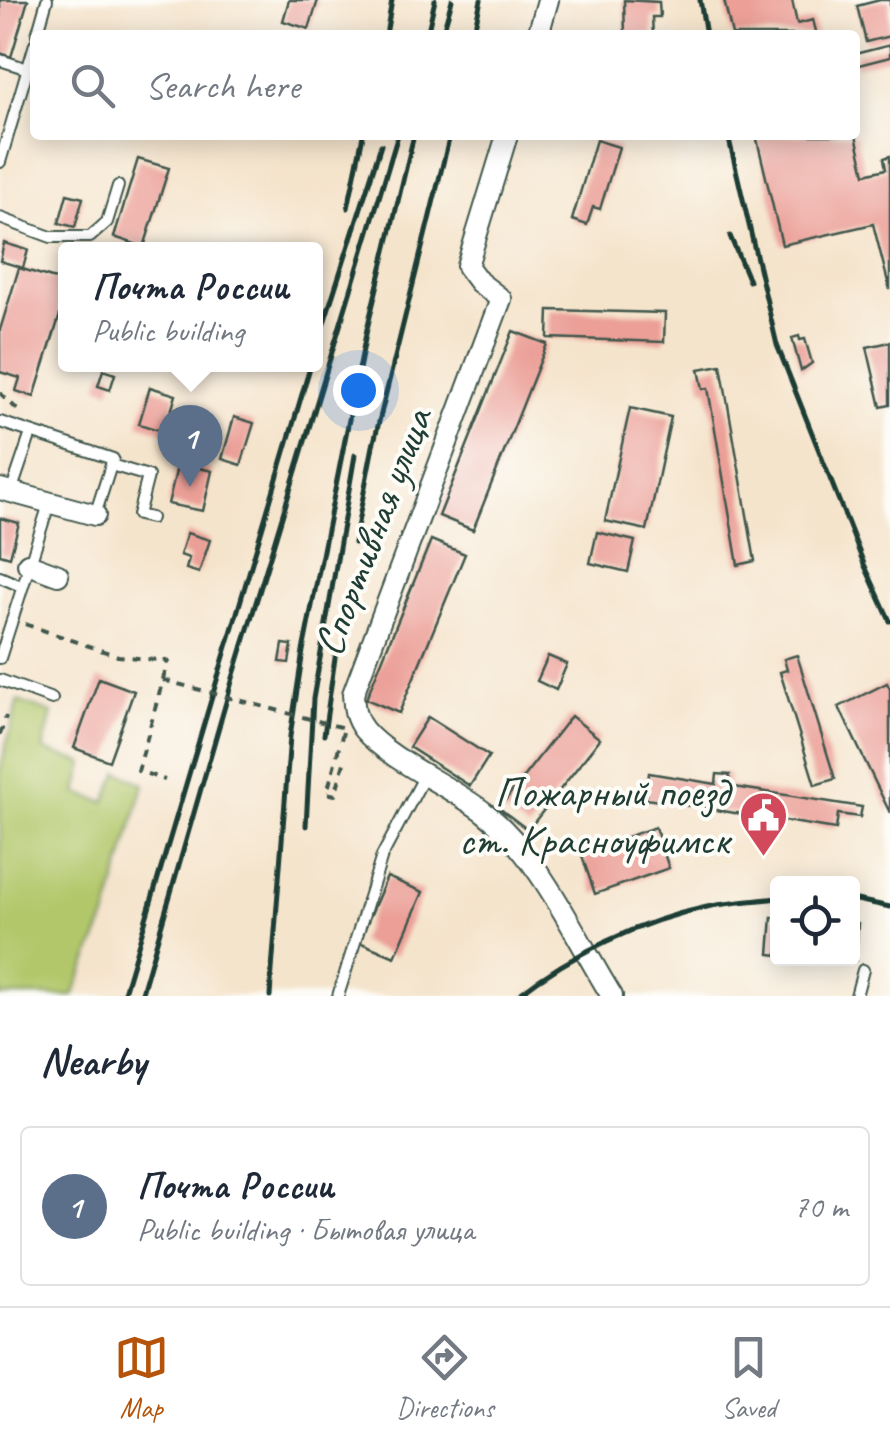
<!DOCTYPE html>
<meta charset="utf-8">
<style>
body{margin:0;font-family:Caveat,sans-serif;background:#f6f6f7;color:#1f2937}
.controls{position:absolute;right:30px;bottom:30px;display:grid;overflow:hidden;border-radius:10px;box-shadow:0 5px 25px #0003}
.controls button{width:90px;height:90px;display:grid;place-items:center;padding:0;border:0;border-bottom:2px solid #e0e1e3;background:#fff;color:#1f2937;font:50px sans-serif}
.you{position:absolute;left:358px;top:390px;width:35px;height:35px;margin:-25px;border:8px solid #fff;border-radius:50%;background:#1a73e8;box-shadow:0 0 0 15px #1a73e833}
.badge{display:grid;place-items:center;width:65px;height:65px;border-radius:50%;background:#b45309;color:#fff;font-size:32px;font-weight:700}
.pin{position:absolute;translate:-50% -82px;filter:drop-shadow(0 2px 5px #0008)}
.pin::after{content:'';position:absolute;top:52px;width:35px;height:30px;background:inherit;clip-path:polygon(0 0,100% 0,50% 100%)}
.popup{position:absolute;left:58px;top:242px;width:265px;height:130px;box-sizing:border-box;display:grid;place-content:center;border-radius:10px;background:#fff;filter:drop-shadow(0 2px 8px #0005);font-size:32px;white-space:nowrap;color:#747a83}
.popup b{font-size:38px;color:#1f2937}
.popup::after{content:'';position:absolute;left:50%;top:100%;margin-left:-20px;border:20px solid transparent;border-top-color:#fff}
.list{margin:0;padding:0;list-style:none}
h2{display:flex;justify-content:space-between;align-items:center;height:130px;margin:0;padding:0 40px;font-size:42px}
h2 small{font-size:32px;font-weight:400;color:#747a83}
.list li{display:grid;grid-template-columns:65px 1fr auto;gap:30px;align-items:center;box-sizing:border-box;height:160px;margin:0 20px 20px;padding:0 20px;border:2px solid #e0e1e3;border-radius:10px}
.list b{display:block;font-size:38px;white-space:nowrap}
.list p{margin:0;font-size:32px;white-space:nowrap;color:#747a83}
.list em{font-size:32px;font-style:normal;color:#747a83}
.icon{flex:none;width:55px;height:55px;fill:none;stroke:currentColor;stroke-width:2;stroke-linecap:round;stroke-linejoin:round}
.map{position:relative;flex:none;width:890px;height:996px;overflow:hidden}
.search{position:absolute;background:#fff;box-shadow:0 5px 25px #0003;left:30px;right:30px;top:30px;height:110px;display:flex;align-items:center;gap:25px;box-sizing:border-box;padding:0 35px;border-radius:10px;color:#747a83;font-size:38px}
.sheet{height:310px;background:#fff}
nav{display:flex;justify-content:space-around;align-items:center;box-sizing:border-box;height:140px;border-top:2px solid #e0e1e3;background:#fff;font-size:28px;color:#747a83}
nav a{display:grid;justify-items:center;gap:5px}
nav .on{color:#b45309}
.map>svg:first-child{display:block}
.green{fill:#b2c76b;stroke:#688250;stroke-width:2.5}
.building{fill:#eb9f97}
.lines{fill:none;stroke-linecap:round;stroke-linejoin:round}
.service-casing{stroke:#3f564b;stroke-width:14}
.minor-casing{stroke:#3f564b;stroke-width:24}
.path{stroke:#3f564b;stroke-width:4;stroke-dasharray:8 8;stroke-linecap:butt}
.service{stroke:#fff;stroke-width:10}
.minor{stroke:#fff;stroke-width:20}
.rail{stroke:#1f3d34;stroke-width:5}
.path-bridge{stroke:#3f564b;stroke-width:4;stroke-dasharray:8 8;stroke-linecap:butt}
.labels{text-anchor:middle;dominant-baseline:central;stroke-width:8;stroke-linejoin:round;paint-order:stroke}
.street-label{font-size:42px;fill:#1f3d34;stroke:#fdfcf7}
.poi-label{font-size:42px;fill:#1f3d34;stroke:#fdfcf7;text-anchor:end}
</style>
<div class="map">
<svg width="890" height="996" viewBox="0 0 890 996">
<rect width="100%" height="100%" fill="#fdfcf7"/>
<filter id="ink" filterUnits="userSpaceOnUse"><feTurbulence type="fractalNoise" baseFrequency=".01" numOctaves="2"/><feDisplacementMap in="SourceGraphic" scale="20" xChannelSelector="R" yChannelSelector="G"/><feConvolveMatrix kernelMatrix="1 2 1 2 8 2 1 2 1" color-interpolation-filters="sRGB"/></filter>
<filter id="wash" filterUnits="userSpaceOnUse"><feTurbulence type="fractalNoise" baseFrequency=".0048" numOctaves="4" result="noise"/><feDisplacementMap in="SourceGraphic" scale="40" xChannelSelector="R" yChannelSelector="G"/><feGaussianBlur stdDeviation="2.25" result="paint"/><feColorMatrix in="noise" values="0 0 0 0 0 0 0 0 0 0 0 0 0 0 0 0 0 1.4 0 .05"/><feComposite in="paint" operator="in"/></filter>
<g filter="url(#wash)">
<rect width="100%" height="100%" fill="#f5e4cc"/>
<!-- green -->
<path class="green" d="M18,701L52,713L43,750L84,763L77,793L105,802L119,772L144,784L107,915L73,996H0V769Z"/>
<g id="blocks">
<!-- building -->
<g class="building">
<path d="M0,0H28L11,57L0,53Z"/>
<path d="M289,0H318L309,29L283,21Z"/>
<path d="M624,0L659,2L660,17H652L653,35H625Z"/>
<path d="M724,0H792L797,24L813,20L817,35H732Z"/>
<path d="M880,0H890V36L866,42L857,6Z"/>
<path d="M890,45V57L855,66V54Z"/>
<path d="M756,135H856L865,174L886,169L884,158L890,156V290L873,224L782,245Z"/>
<path d="M596,140L619,147L600,209L593,207L587,225L572,220Z"/>
<path d="M138,159L169,168L144,247L114,237Z"/>
<path d="M67,194L83,198L75,227L59,223Z"/>
<path d="M4,243L28,250L23,268L0,261Z"/>
<path d="M19,268L65,282V299L34,397L16,391L20,378L0,372V330Z"/>
<path d="M549,310L665,313L664,342L548,338Z"/>
<path d="M513,331L547,344L473,530L439,516Z"/>
<path d="M799,336L800,340L805,339L812,363L801,371L792,338Z"/>
<path d="M890,342V405L881,407L867,347Z"/>
<path d="M721,365L755,561L738,565L708,388L703,389L699,369Z"/>
<path d="M103,370L115,374L110,390L98,386Z"/>
<path d="M150,387L176,395L165,432L139,424Z"/>
<path d="M630,408L671,417L647,530L605,521Z"/>
<path d="M234,417L254,423L241,465L222,459Z"/>
<path d="M178,463L212,471L203,511L168,504Z"/>
<path d="M0,518L19,523L10,557L0,554Z"/>
<path d="M597,532L635,541L628,572L590,563Z"/>
<path d="M187,533L210,540L199,573L186,569L189,558L180,555Z"/>
<path d="M431,540L465,554L399,713L366,699Z"/>
<path d="M283,644L292,645L289,663L280,662Z"/>
<path d="M797,655L835,779L815,785L780,672L787,670L784,659Z"/>
<path d="M548,656L567,664L556,690L537,681Z"/>
<path d="M99,678L134,691L109,761L74,748Z"/>
<path d="M887,683L890,689V813L839,707Z"/>
<path d="M571,716L600,739L528,830L499,808Z"/>
<path d="M428,717L489,756L470,786L409,747Z"/>
<path d="M649,773L716,784L717,774L730,775L728,786L862,807L860,817L838,814L836,829L646,799Z"/>
<path d="M655,827L669,868L595,894L581,853Z"/>
<path d="M387,877L423,892L395,957L359,942Z"/>
<path d="M772,917L778,918V955L769,954Z"/>
<path d="M852,922L858,923L856,960H852Z"/>
</g>
</g>
</g>
<g filter="url(#ink)">
<use href="#blocks" fill-opacity="0" stroke="#3f564b" stroke-width="2.5"/>
<g class="lines">
<defs>
<g id="service">
<path d="M37,35L47,0"/>
<path d="M0,60L28,69"/>
<path d="M0,162L35,44"/>
<path d="M0,218L51,237H90L107,222L118,186"/>
<path d="M0,422L113,459L95,515"/>
<path d="M111,465L148,476L138,515L151,518"/>
<path d="M11,492L31,433"/>
<path d="M0,577L21,586"/>
<path d="M0,658L49,504"/>
<path d="M0,680L52,699"/>
<path d="M338,996L382,856L425,775"/>
<path d="M856,996L863,970"/>
</g>
<g id="minor">
<path d="M538,35L548,0"/>
<path d="M507,135L467,266L479,282L501,299L353,694C354,708 355,719 364,730C389,760 452,787 485,813C541,857 575,937 612,996"/>
<path d="M0,489L95,515"/>
<path d="M28,564L58,575"/>
</g>
</defs>
<!-- service casing -->
<use href="#service" class="service-casing"/>
<!-- minor casing -->
<use href="#minor" class="minor-casing"/>
<!-- path -->
<g class="path">
<path d="M0,393L22,414"/>
<path d="M25,624L118,656L168,661L138,771L165,780"/>
<path d="M343,732L327,793L335,795L344,763"/>
<path d="M0,735L6,716"/>
</g>
<!-- service -->
<use href="#service" class="service"/>
<!-- minor -->
<use href="#minor" class="minor"/>
<!-- rail -->
<g class="rail">
<path d="M700,0L706,35"/>
<path d="M386,35L392,0"/>
<path d="M427,35L435,0"/>
<path d="M442,35L452,0"/>
<path d="M473,35L481,0"/>
<path d="M728,135L777,345L864,564L890,621"/>
<path d="M348,208L363,135"/>
<path d="M730,236L749,281"/>
<path d="M315,351L381,145"/>
<path d="M354,543L373,446L450,135"/>
<path d="M324,735L336,651"/>
<path d="M306,826L313,699L355,455"/>
<path d="M852,899L890,907"/>
<path d="M123,996L311,364"/>
<path d="M141,996L233,678L398,135"/>
<path d="M270,996L290,736L303,651L367,329L414,135"/>
<path d="M517,996C571,954 640,921 707,907C730,902 754,901 778,898"/>
</g>
<!-- path-bridge -->
<path class="path-bridge" d="M163,680L344,728"/>
</g>
</g>
<!-- icons -->
<defs>
<symbol id="civic-pin" viewBox="-11 -11 22 30"><path d="M0 17L-7.5 6A9.5 9.5 0 1 1 7.5 6Z" fill="#d1495b" stroke="#fdfcf7"/><path d="M-.6-6.5H3V-4.5H.6V-3L4-1V1h2V6H-6V1h2V-1L-.6-3ZM-1.2 2.5V6h2.4V2.5Z" fill="#fff"/></symbol>
</defs>
<g fill-rule="evenodd">
<use href="#civic-pin" x="736" y="788" width="55" height="75"/>
</g>
<g class="labels">
<!-- street labels -->
<g class="street-label">
<text transform="translate(373 532) rotate(-69)">Спортивная улица</text>
</g>
<!-- poi labels -->
<g class="poi-label">
<text x="729" y="792">Пожарный поезд<tspan x="729" dy="48">ст. Красноуфимск</tspan></text>
</g>
</g>
</svg>
<div class="controls">
<button><svg class="icon" aria-label="locate" viewBox="0 0 24 24"><circle cx="12" cy="12" r="6"/><path d="M12 2v4M12 18v4M2 12h4M18 12h4"/></svg></button>
</div>
<div class="you"></div>
<div class="pin badge" style="left:190px;top:487px;background:#5c6f8a">1</div>
<div class="popup"><b>Почта России</b>Public building</div>
<div class="search"><svg class="icon" aria-label="search" viewBox="0 0 24 24"><circle cx="10" cy="10" r="6"/><path d="M15 15l6 6"/></svg>Search here</div>
</div>
<section class="sheet">
<h2>Nearby<small></small></h2>
<ul class="list">
<li><span class="badge" style="background:#5c6f8a">1</span><div><b>Почта России</b><p>Public building · Бытовая улица</p></div><em>70 m</em></li>
</ul>
</section>
<nav>
<a class="on"><svg class="icon" aria-label="map" viewBox="0 0 24 24"><path d="M3 6l6-2 6 2 6-2v14l-6 2-6-2-6 2zM9 4v14M15 6v14"/></svg>Map</a>
<a><svg class="icon" aria-label="directions" viewBox="0 0 24 24"><path d="M12 3l9 9-9 9-9-9zM9 14v-3h6M13 9l2 2-2 2"/></svg>Directions</a>
<a><svg class="icon" aria-label="saved" viewBox="0 0 24 24"><path d="M7 4h10v16l-5-4-5 4z"/></svg>Saved</a>
</nav>
